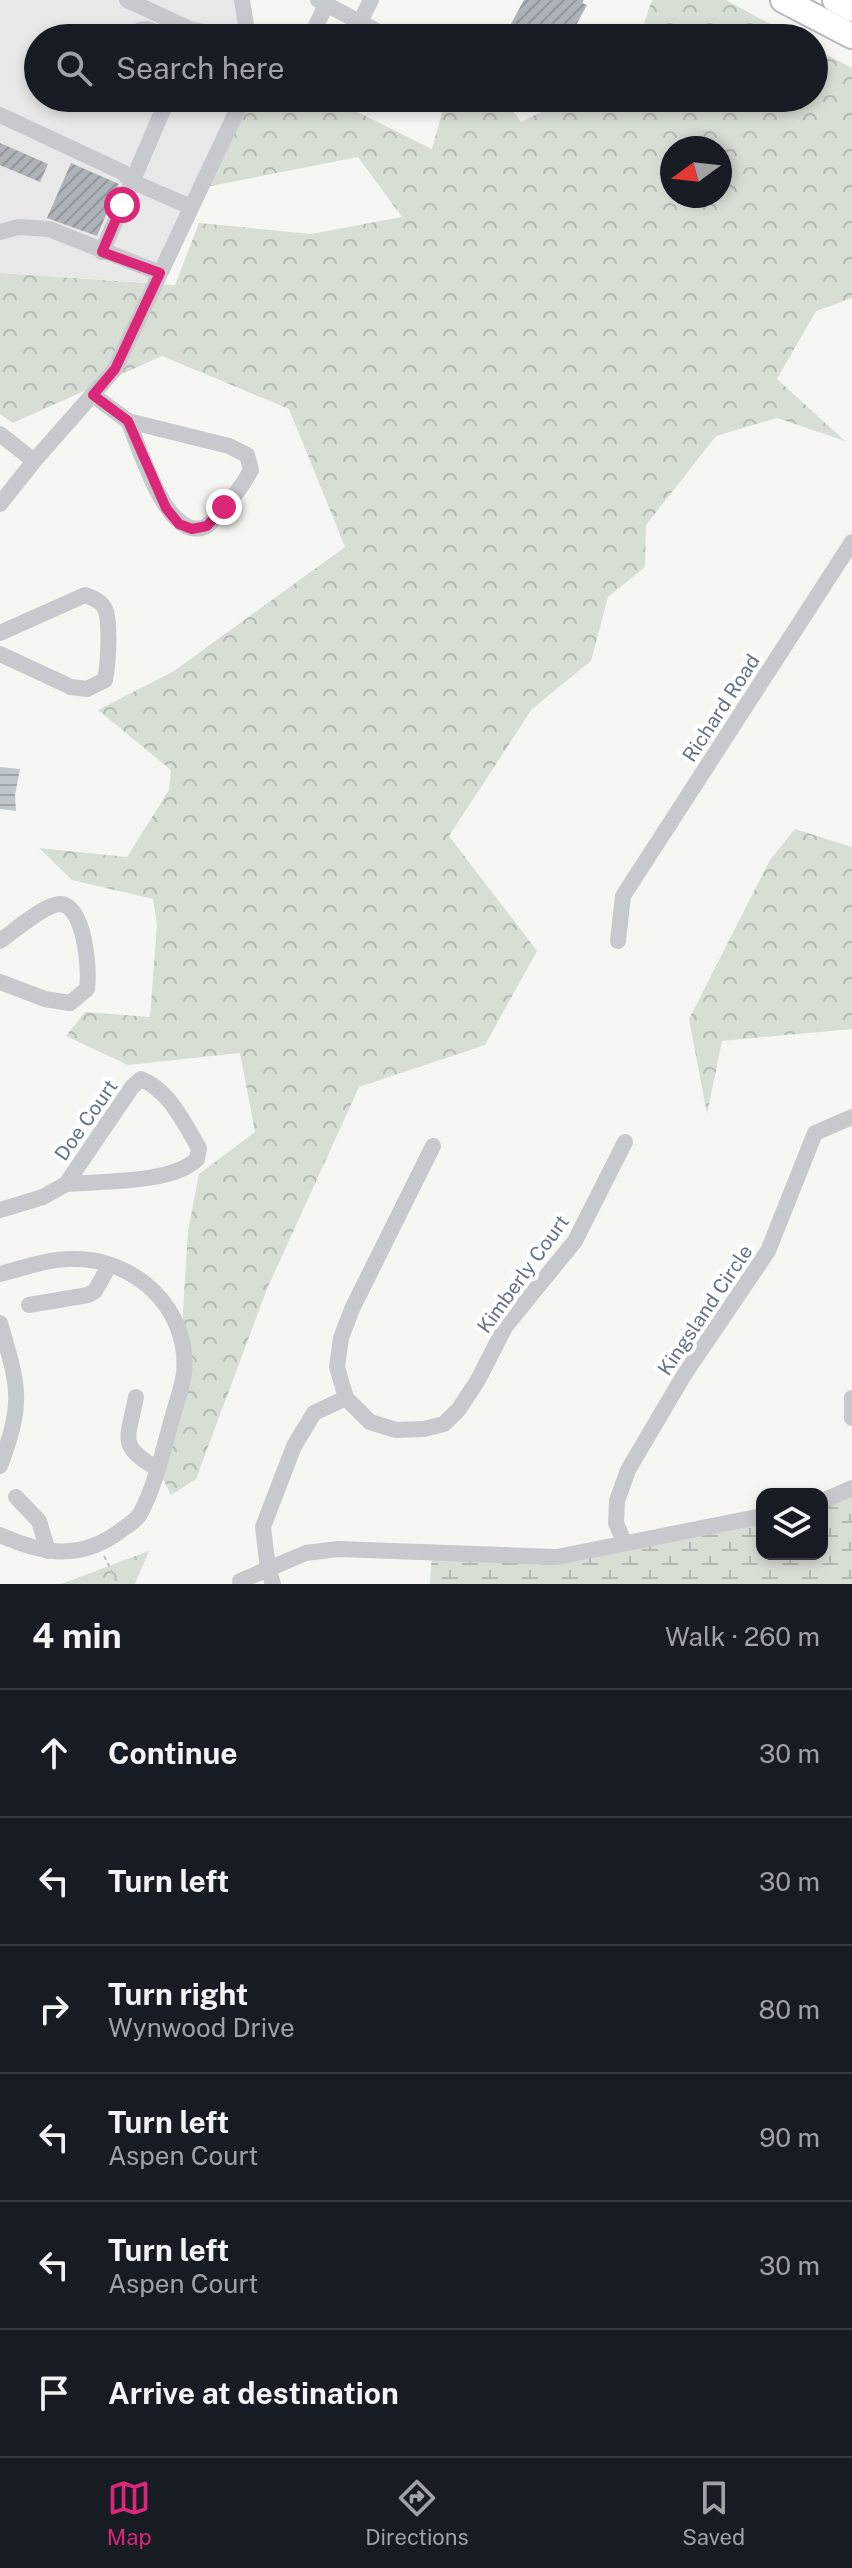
<!DOCTYPE html>
<meta charset="utf-8">
<style>
body{margin:0;font-family:"Public Sans",sans-serif;background:#242831;color:#f1f3f6}
.controls{position:absolute;right:24px;bottom:24px;display:grid;overflow:hidden;border-radius:16px;box-shadow:0 4px 12px #0003}
.controls button{width:72px;height:72px;display:grid;place-items:center;padding:0;border:0;border-bottom:2px solid #363941;background:#171b24;color:#f1f3f6;font:40px sans-serif}
.compass{position:absolute;left:660px;top:136px;width:72px;height:72px;border-radius:50%;background:#171b24;box-shadow:0 4px 12px #0003;rotate:255deg}
.stop{position:absolute;width:24px;height:24px;margin:-18px;border:6px solid #db2777;border-radius:50%;background:#fff}
.stop.end{background:#db2777;border-color:#fff;box-shadow:0 2px 8px #0008}
.list{margin:0;padding:0;list-style:none}
h2{display:flex;justify-content:space-between;align-items:center;height:104px;margin:0;padding:0 32px;font-size:34px}
h2 small{font-size:26px;font-weight:400;color:#9ea1a6}
.list li{display:grid;grid-template-columns:52px 1fr auto;gap:24px;align-items:center;box-sizing:border-box;height:128px;padding:0 32px;border-top:2px solid #363941}
.list b{display:block;font-size:30px;white-space:nowrap}
.list p{margin:0;font-size:26px;white-space:nowrap;color:#9ea1a6}
.list em{font-size:26px;font-style:normal;color:#9ea1a6}
.icon{flex:none;width:44px;height:44px;fill:none;stroke:currentColor;stroke-width:2;stroke-linecap:round;stroke-linejoin:round}
.map{position:relative;flex:none;width:852px;height:1584px;overflow:hidden}
.search{position:absolute;background:#171b24;box-shadow:0 4px 12px #0003;left:24px;right:24px;top:24px;height:88px;display:flex;align-items:center;gap:20px;box-sizing:border-box;padding:0 28px;border-radius:44px;color:#9ea1a6;font-size:30px}
.sheet{height:872px;background:#171b24}
nav{display:flex;justify-content:space-around;align-items:center;box-sizing:border-box;height:112px;border-top:2px solid #363941;background:#171b24;font-size:22px;color:#9ea1a6}
nav a{display:grid;justify-items:center;gap:4px}
nav .on{color:#db2777}
.map>svg:first-child{display:block}
.built{fill:#e7e8e7}
.forest{fill:url(#forest-crowns);fill-rule:evenodd}
.wetland{fill:url(#wetland-marsh)}
.water{fill:url(#water-rules)}
.building{fill:url(#building-hatch)}
.lines{fill:none;stroke-linecap:round;stroke-linejoin:round}
.highway-casing{stroke:#b7b9bd;stroke-width:28}
.path{stroke:#bec0c2;stroke-width:2;stroke-dasharray:4 4;stroke-linecap:butt}
.minor{stroke:#c7c9cd;stroke-width:16}
.highway{stroke:#fff;stroke-width:24}
.route{stroke:#db2777;stroke-width:10}
.labels{text-anchor:middle;dominant-baseline:central;stroke-width:8;stroke-linejoin:round;paint-order:stroke}
.street-label{font-size:20px;fill:#667384;stroke:#fff}
</style>
<div class="map">
<svg width="852" height="1584" viewBox="0 0 852 1584">
<defs>
<pattern id="forest-crowns" width="20" height="18" patternUnits="userSpaceOnUse" patternTransform="scale(2)"><rect width="20" height="18" fill="#d7ded4"/><path d="M2 6a3 3 0 1 1 6 0M12 15a3 3 0 1 1 6 0" fill="none" stroke="#b2b8b2"/></pattern>
<pattern id="wetland-marsh" width="20" height="14" patternUnits="userSpaceOnUse" patternTransform="scale(2)"><rect width="20" height="14" fill="#d7ded4"/><path d="M1 5h8M5 5V1M11 12h8M15 12V8" fill="none" stroke="#b2b8b2"/></pattern>
<pattern id="water-rules" width="6" height="5" patternUnits="userSpaceOnUse" patternTransform="scale(2)"><rect width="6" height="5" fill="#bfc7cc"/><path d="M0 2.5h6" fill="none" stroke="#9fa6ab"/></pattern>
<pattern id="building-hatch" width="6" height="6" patternUnits="userSpaceOnUse" patternTransform="scale(2)"><rect width="6" height="6" fill="#adb3b9"/><path d="M-1 1l2-2M0 6l6-6M5 7l2-2" fill="none" stroke="#91969c"/></pattern>
</defs>
<rect width="100%" height="100%" fill="#f6f7f3"/>
<!-- built -->
<path class="built" d="M0,0H242L248,38H38V98H243L154,283L0,273Z"/>
<!-- forest -->
<g class="forest">
<path d="M652,0H726L796,38H639Z"/>
<path d="M814,48L852,68V298L816,311L777,379L845,441L777,418L716,436L646,525L645,567L608,597L591,661L532,709L449,836L537,951L485,1045L359,1087L267,1289L196,1479L171,1495L159,1471L186,1372L181,1344L188,1231L199,1174L255,1132L240,1053L128,1065L66,1036L85,1012L150,1017L157,925L153,899L72,880L39,848L127,857L169,790L171,770L98,710L174,671L345,547L289,409L162,356L13,423L0,414V273L175,285L199,223L311,234L402,217L358,157L206,187L246,98H329L432,149L446,98H503L521,122L569,98H814ZM672,148H720V196H672Z"/>
<path d="M795,829L852,847V1029L722,1041L707,1114L689,1019L770,860Z"/>
<path d="M149,1551L135,1584H61Z"/>
</g>
<!-- wetland -->
<path class="wetland" d="M852,1483V1584H430L432,1551H605L762,1514V1554H822V1499Z"/>
<!-- water -->
<path class="water" d="M0,767L20,769L15,795L16,811L0,809Z"/>
<!-- building -->
<g class="building">
<path d="M524,0H584L582,3L587,5L569,38H520L507,31Z"/>
<path d="M0,143L48,164L40,182L0,165Z"/>
<path d="M71,163L119,184L97,236L47,218Z"/>
</g>
<g class="lines">
<defs>
<g id="highway">
<path d="M783,0L852,36"/>
<path d="M835,0L852,9"/>
</g>
</defs>
<!-- highway casing -->
<use href="#highway" class="highway-casing"/>
<!-- path -->
<path class="path" d="M104,1556L118,1584"/>
<!-- minor -->
<g class="minor">
<path d="M127,0L190,29L229,38"/>
<path d="M242,0L248,38"/>
<path d="M318,0L390,38"/>
<path d="M360,22L371,0"/>
<path d="M134,38L140,30L147,29L169,38"/>
<path d="M310,38L326,5"/>
<path d="M0,115L122,172L133,182L191,207"/>
<path d="M0,232L18,227L49,229L160,273"/>
<path d="M102,252L168,98"/>
<path d="M93,395L128,421"/>
<path d="M128,421L229,446L247,455L251,470C243,485 234,497 222,509C217,515 211,524 205,527C166,542 140,447 128,421Z"/>
<path d="M0,434L34,461"/>
<path d="M0,504L34,461L115,369L243,98"/>
<path d="M0,633L85,595C93,598 101,601 105,609C111,622 108,666 105,680L87,689L71,687L0,654"/>
<path d="M0,941C13,932 45,904 60,904C85,905 90,971 87,989L70,1003L45,999L0,982"/>
<path d="M618,941L623,896L852,542"/>
<path d="M141,1079C169,1090 184,1123 199,1148L197,1159C172,1184 100,1181 66,1184L132,1087Z"/>
<path d="M433,1146L352,1309L341,1338L337,1367L346,1398L370,1422L396,1430L424,1429L444,1424L459,1409L478,1380L505,1327L575,1241L625,1142"/>
<path d="M0,1210L43,1197L66,1184"/>
<path d="M0,1274C23,1268 47,1259 71,1259C134,1257 190,1308 184,1373C182,1390 174,1409 170,1426C162,1454 155,1486 141,1512C138,1519 130,1524 124,1528C83,1561 45,1555 0,1535"/>
<path d="M29,1305L88,1295L95,1291L109,1266"/>
<path d="M0,1323C19,1388 24,1401 0,1466"/>
<path d="M136,1397C128,1440 117,1445 158,1469"/>
<path d="M852,1398V1418"/>
<path d="M16,1497L39,1521L48,1551"/>
<path d="M822,1501L852,1488"/>
<path d="M624,1542L616,1523L617,1501L628,1470L684,1375L768,1251L815,1133L852,1117"/>
<path d="M240,1581L306,1553L338,1549L557,1557L762,1516"/>
<path d="M273,1584L268,1569L263,1527L294,1446L314,1413L346,1398"/>
</g>
<!-- highway -->
<use href="#highway" class="highway"/>
</g>
<g class="lines">
<!-- route -->
<path class="route" d="M122,205L102,252L160,273L115,369L93,395L128,421L166,508L179,524L192,529L207,526L224,507"/>
</g>
<g class="labels">
<!-- street labels -->
<g class="street-label">
<text transform="translate(721 708) rotate(-57)">Richard Road</text>
<text transform="translate(86 1120) rotate(-55)">Doe Court</text>
<text transform="translate(523 1274) rotate(-54)">Kimberly Court</text>
<text transform="translate(705 1310) rotate(-56)">Kingsland Circle</text>
</g>
</g>
</svg>
<div class="controls">
<button><svg class="icon" aria-label="layers" viewBox="0 0 24 24"><path d="M12 4l9 5-9 5-9-5zM3 14l9 5 9-5"/></svg></button>
</div>
<svg class="compass" viewBox="-18 -18 36 36"><path d="M0-13l5 13h-10z" fill="#e53935"/><path d="M0 13l5-13h-10z" fill="#9ea1a6"/></svg>
<div class="stop" style="left:122px;top:205px"></div>
<div class="stop end" style="left:224px;top:507px"></div>
<div class="search"><svg class="icon" aria-label="search" viewBox="0 0 24 24"><circle cx="10" cy="10" r="6"/><path d="M15 15l6 6"/></svg>Search here</div>
</div>
<section class="sheet">
<h2>4 min<small>Walk · 260 m</small></h2>
<ul class="list">
<li><svg class="icon" aria-label="ahead" viewBox="0 0 24 24"><path d="M12 20V5M6 11l6-6 6 6"/></svg><div><b>Continue</b></div><em>30 m</em></li>
<li><svg class="icon" aria-label="left" viewBox="0 0 24 24"><path d="M17 20v-9H6M10 6l-5 5 5 5"/></svg><div><b>Turn left</b></div><em>30 m</em></li>
<li><svg class="icon" aria-label="right" viewBox="0 0 24 24"><path d="M7 20v-9h11M14 6l5 5-5 5"/></svg><div><b>Turn right</b><p>Wynwood Drive</p></div><em>80 m</em></li>
<li><svg class="icon" aria-label="left" viewBox="0 0 24 24"><path d="M17 20v-9H6M10 6l-5 5 5 5"/></svg><div><b>Turn left</b><p>Aspen Court</p></div><em>90 m</em></li>
<li><svg class="icon" aria-label="left" viewBox="0 0 24 24"><path d="M17 20v-9H6M10 6l-5 5 5 5"/></svg><div><b>Turn left</b><p>Aspen Court</p></div><em>30 m</em></li>
<li><svg class="icon" aria-label="arrive" viewBox="0 0 24 24"><path d="M6 21V4h12l-3 4 3 4H6"/></svg><div><b>Arrive at destination</b></div></li>
</ul>
</section>
<nav>
<a class="on"><svg class="icon" aria-label="map" viewBox="0 0 24 24"><path d="M3 6l6-2 6 2 6-2v14l-6 2-6-2-6 2zM9 4v14M15 6v14"/></svg>Map</a>
<a><svg class="icon" aria-label="directions" viewBox="0 0 24 24"><path d="M12 3l9 9-9 9-9-9zM9 14v-3h6M13 9l2 2-2 2"/></svg>Directions</a>
<a><svg class="icon" aria-label="saved" viewBox="0 0 24 24"><path d="M7 4h10v16l-5-4-5 4z"/></svg>Saved</a>
</nav>
